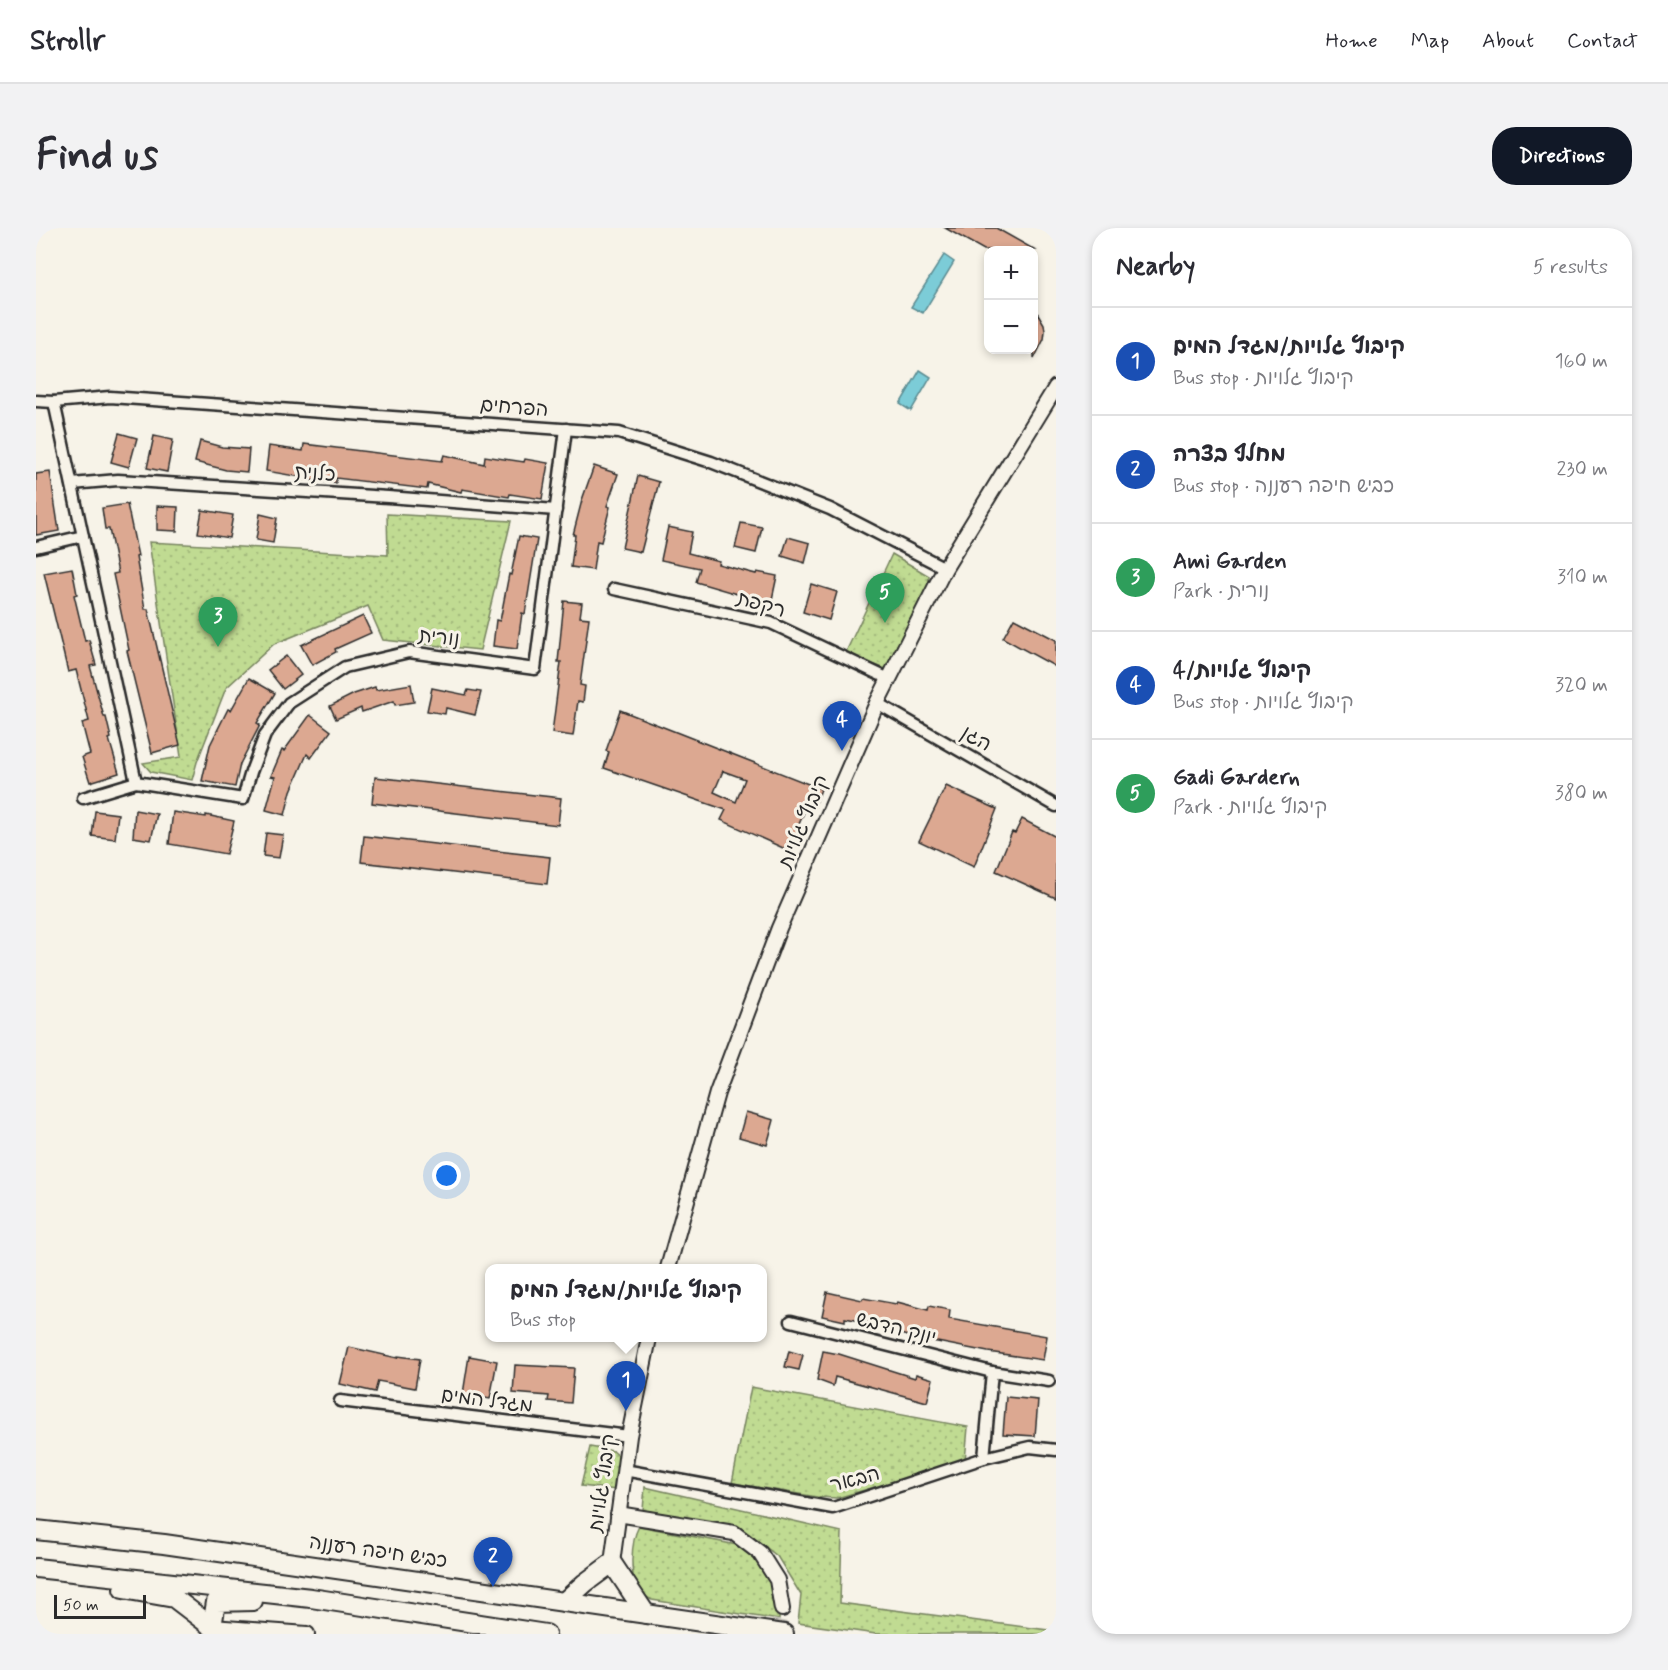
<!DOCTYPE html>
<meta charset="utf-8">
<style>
body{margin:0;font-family:Mynerve,"Playpen Sans Hebrew",sans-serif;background:#f2f2f3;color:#2b2b33}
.controls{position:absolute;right:18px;top:18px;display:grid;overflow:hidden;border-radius:12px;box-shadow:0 3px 9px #0003}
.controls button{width:54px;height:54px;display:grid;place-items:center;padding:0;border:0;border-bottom:2px solid #e1e1e2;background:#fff;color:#2b2b33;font:30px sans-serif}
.scale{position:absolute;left:18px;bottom:15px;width:92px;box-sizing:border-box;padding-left:6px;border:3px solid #2b2b2b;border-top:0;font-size:16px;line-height:21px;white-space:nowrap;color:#2b2b2b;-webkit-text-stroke:4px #f7f3e8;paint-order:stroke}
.you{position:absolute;left:411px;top:948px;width:21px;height:21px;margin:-15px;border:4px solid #fff;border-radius:50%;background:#1a73e8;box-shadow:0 0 0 9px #1a73e833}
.badge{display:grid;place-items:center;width:39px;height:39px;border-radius:50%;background:#111827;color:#fff;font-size:20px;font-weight:700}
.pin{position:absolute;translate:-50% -50px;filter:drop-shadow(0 2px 3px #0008)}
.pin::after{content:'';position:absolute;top:32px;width:21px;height:18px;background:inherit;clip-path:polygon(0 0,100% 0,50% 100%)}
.popup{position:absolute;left:449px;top:1036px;width:282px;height:78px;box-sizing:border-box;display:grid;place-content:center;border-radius:12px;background:#fff;filter:drop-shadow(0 2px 4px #0005);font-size:20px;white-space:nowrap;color:#7c7c81}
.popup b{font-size:22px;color:#2b2b33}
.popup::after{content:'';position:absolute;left:50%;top:100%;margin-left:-12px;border:12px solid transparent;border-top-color:#fff}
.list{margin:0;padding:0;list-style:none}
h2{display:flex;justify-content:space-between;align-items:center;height:78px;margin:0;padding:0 24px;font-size:26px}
h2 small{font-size:20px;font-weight:400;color:#7c7c81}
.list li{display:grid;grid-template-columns:39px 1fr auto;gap:18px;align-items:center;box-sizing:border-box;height:108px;padding:0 24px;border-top:2px solid #e1e1e2}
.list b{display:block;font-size:22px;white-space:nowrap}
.list p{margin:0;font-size:20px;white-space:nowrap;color:#7c7c81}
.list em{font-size:20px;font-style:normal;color:#7c7c81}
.map{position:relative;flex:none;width:1020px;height:1406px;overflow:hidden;border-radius:24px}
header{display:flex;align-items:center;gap:36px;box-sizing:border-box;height:84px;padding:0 30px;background:#fff;border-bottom:2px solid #e1e1e2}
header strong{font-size:28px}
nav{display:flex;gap:33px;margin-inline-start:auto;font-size:21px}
.intro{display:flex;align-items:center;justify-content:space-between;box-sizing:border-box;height:144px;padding:0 36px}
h1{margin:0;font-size:42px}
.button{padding:15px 27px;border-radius:24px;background:#111827;color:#fff;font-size:21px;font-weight:700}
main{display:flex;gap:36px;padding:0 36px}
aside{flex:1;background:#fff;border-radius:24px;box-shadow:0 3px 9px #0003}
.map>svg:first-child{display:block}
.grass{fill:url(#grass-dots);stroke:#76835e;stroke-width:1.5}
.water{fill:#7cccd7;stroke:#5c8c92;stroke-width:1.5}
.building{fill:#dca891;stroke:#2b2b2b;stroke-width:1.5;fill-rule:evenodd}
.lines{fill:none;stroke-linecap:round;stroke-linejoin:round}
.tertiary-tunnel{stroke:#cecbc2;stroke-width:14;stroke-dasharray:14 7;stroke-linecap:butt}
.minor-casing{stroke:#2b2b2b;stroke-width:15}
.tertiary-casing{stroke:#2b2b2b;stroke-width:18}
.trunk-casing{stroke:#2b2b2b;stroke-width:22}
.minor{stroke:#f7f3e8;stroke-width:10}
.tertiary{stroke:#f7f3e8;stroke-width:14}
.trunk{stroke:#f7f3e8;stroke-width:18}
.labels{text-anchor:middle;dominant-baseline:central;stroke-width:6;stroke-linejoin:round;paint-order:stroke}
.street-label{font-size:20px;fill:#2b2b2b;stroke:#f7f3e8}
</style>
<header>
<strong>Strollr</strong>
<nav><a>Home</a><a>Map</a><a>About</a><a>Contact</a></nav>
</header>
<div class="intro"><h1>Find us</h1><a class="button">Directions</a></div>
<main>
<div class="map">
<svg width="1020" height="1406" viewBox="0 0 1020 1406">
<defs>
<pattern id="grass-dots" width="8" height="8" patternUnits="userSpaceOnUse" patternTransform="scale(1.5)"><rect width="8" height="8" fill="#c0db92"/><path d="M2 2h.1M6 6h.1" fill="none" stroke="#a5bc7e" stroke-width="1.8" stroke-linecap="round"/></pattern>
</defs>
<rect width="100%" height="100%" fill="#f7f3e8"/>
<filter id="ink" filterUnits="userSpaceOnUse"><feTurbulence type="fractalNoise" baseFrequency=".0167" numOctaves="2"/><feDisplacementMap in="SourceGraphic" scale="12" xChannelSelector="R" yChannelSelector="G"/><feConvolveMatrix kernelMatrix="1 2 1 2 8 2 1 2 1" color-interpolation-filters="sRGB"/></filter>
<g filter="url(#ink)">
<!-- grass -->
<g class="grass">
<path d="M351,286L475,293L444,422L347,412L332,378L238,416L190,460L161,534L156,552L115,544L107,535L145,529L113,314L352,327Z"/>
<path d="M856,326L893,348L892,364L850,441L809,426Z"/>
<path d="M715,1159L932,1199L929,1233L801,1270L781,1269L696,1255Z"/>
<path d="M554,1219L577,1223L584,1229L581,1262L545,1258Z"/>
<path d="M609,1259L806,1304L804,1375L1020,1403V1406H840L762,1395L765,1367L741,1328L713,1306L687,1296L607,1282Z"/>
<path d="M603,1298L701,1317C727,1334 744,1359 743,1392L616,1372C612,1370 606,1367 604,1364C592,1350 595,1313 603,1298Z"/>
</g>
<!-- water -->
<g class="water">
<path d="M908,27L918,34L887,85L875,79Z"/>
<path d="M884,142L895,149L875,183L864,176Z"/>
</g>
<!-- building -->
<g class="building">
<path d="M909,0H960L999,22H948Z"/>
<path d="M998,79L1008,96L1009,103L1008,111L998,131Z"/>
<path d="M83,205L101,210L93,239L75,234Z"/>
<path d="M118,208L137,212L131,244L111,240Z"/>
<path d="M164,213L186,219L213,221L211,244L190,242L159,234Z"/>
<path d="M268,216L406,233L408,227L448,236L449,228L488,234L489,231L512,235L506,271L474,266L473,269L426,261L425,264L392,256L391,261L300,250V255L264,251L265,249L230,243L233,218L267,223Z"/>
<path d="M558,238L582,246L571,278L574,279L565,314L561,313L557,342L535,339L539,307H537L546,272Z"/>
<path d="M14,244L23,303L0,307V246Z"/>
<path d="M602,248L623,254L605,324L586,320Z"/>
<path d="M91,276L102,328L100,329L109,381H112L144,517L116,525L91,423L93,422L77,346L82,345L73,301H69L66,280Z"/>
<path d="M121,278L142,279L141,303L121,302Z"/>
<path d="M166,282L197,287L193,310L162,305Z"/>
<path d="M224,286L241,290L237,315L220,312Z"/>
<path d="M705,295L726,299L720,325L699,320Z"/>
<path d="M632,299L656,304L652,325L683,333L682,336L720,346L721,344L741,348L735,376L660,354L664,340L625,332Z"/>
<path d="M483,308L501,311L489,386L486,385L481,421L457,418L460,392L464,393L473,346L475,347Z"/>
<path d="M752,309L774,315L769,335L746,328Z"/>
<path d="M36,340L41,366L38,367L49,413L53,412L60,437L54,438L68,489H70L75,510L73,511L83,545L54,554L46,529L54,526L46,495L53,493L40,442L32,444L8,345Z"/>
<path d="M775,356L801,364L793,392L767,384Z"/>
<path d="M528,373L546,375L544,389L553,390L544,457L549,458L547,474L542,473L537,508L516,505L525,434H522Z"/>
<path d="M327,388L335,405L299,421L300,424L276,437L265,417Z"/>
<path d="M978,390L1020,412V439L967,410Z"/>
<path d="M250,428L265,447L247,461L232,442Z"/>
<path d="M213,450L239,465L221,495L224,497L204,536L199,559L166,553L174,517L192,481L195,482Z"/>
<path d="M375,456L378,474L359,477L358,473L326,484L325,480L300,491L294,478L318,466L339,459L340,462Z"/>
<path d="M396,460L430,467L432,462L445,464L439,487L410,480L409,486L391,483Z"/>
<path d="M584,482L785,561L779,578L772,575L761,601L765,603L756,624L685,592L690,582L568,540L573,524L570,523ZM687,543L709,551L700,574L678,564Z"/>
<path d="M274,487L295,503L275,530L271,526L255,563L249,587L230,582L239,549L235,548L246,522L248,523Z"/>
<path d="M339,549L525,570L522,597L336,575Z"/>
<path d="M910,558L961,581L938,639L883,613Z"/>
<path d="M99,582L121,586L115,612L97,609Z"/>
<path d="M59,583L82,586L79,611L56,608Z"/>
<path d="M137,584L170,589V587L198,593L190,626L133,616Z"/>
<path d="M986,591L1020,609V670L960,643L976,604L979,605Z"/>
<path d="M230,605L247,607L243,630L227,628Z"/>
<path d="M328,608L514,629L511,656L325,634Z"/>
<path d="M710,884L738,892L731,917L703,909Z"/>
<path d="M791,1064L826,1072L827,1070L860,1076L861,1074L892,1082L893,1078L914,1082L913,1091L1011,1108L1007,1132L952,1124L881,1110L854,1104L855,1099L809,1090V1093L786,1088Z"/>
<path d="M313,1119L361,1130L362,1128L384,1131L379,1160L342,1153L339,1164L304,1156Z"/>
<path d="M753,1123L767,1127L763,1142L749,1139Z"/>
<path d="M787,1123L803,1126L879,1150L880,1146L897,1151L891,1174L799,1149L797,1158L781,1152Z"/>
<path d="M433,1128L461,1133L454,1171L427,1166Z"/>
<path d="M479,1137L538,1140L535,1175L512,1173L513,1168L477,1165Z"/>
<path d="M970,1169L1002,1172L999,1208L967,1206Z"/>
</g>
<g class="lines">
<!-- tertiary-tunnel -->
<path class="tertiary-tunnel" d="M741,1406L746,1381"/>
<defs>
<g id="minor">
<path d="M0,173L18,174L74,169L583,205L675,234L794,281L909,340"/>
<path d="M18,174L100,554L207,571L215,544L229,507L253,475L309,439L373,424L499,441L530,201"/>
<path d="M36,256L82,252L352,269L520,282"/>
<path d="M0,319L47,308"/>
<path d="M578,361L735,395L853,451"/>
<path d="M841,475L1020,578"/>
<path d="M47,570L100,554"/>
<path d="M755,1093L956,1144L1013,1153"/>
<path d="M304,1173L593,1208"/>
<path d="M948,1230L956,1144"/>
<path d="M588,1242L797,1280L948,1230L994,1219L1020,1222"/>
</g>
<g id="tertiary">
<path d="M632,1040L681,865L743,700L841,475L909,340L1020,159"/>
<path d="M582,1286L698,1305L724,1325L741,1352L746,1381"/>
<path d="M576,1335L593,1208L613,1110"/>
<path d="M176,1399L271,1406"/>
</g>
<g id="trunk">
<path d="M0,1302L128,1316L748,1406"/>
<path d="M0,1340L275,1370L510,1406"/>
<path d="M87,1361L138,1370L176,1399L180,1374L217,1373"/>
<path d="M528,1374L549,1355L576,1335L610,1386"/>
</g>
</defs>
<!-- minor casing -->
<use href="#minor" class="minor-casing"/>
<!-- tertiary casing -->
<use href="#tertiary" class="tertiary-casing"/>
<!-- trunk casing -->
<use href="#trunk" class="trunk-casing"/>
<!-- minor -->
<use href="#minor" class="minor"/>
<!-- tertiary -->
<use href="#tertiary" class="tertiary"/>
<!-- trunk -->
<use href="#trunk" class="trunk"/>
</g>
</g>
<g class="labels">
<!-- street labels -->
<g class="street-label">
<text transform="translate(478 180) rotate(4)">הפרחים</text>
<text transform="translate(279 246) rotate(4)">כלנית</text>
<text transform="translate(725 377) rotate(16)">רקפת</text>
<text transform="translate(403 410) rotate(6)">נורית</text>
<text transform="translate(940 511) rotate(30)">הגן</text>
<text transform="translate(768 594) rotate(-67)">קיבוץ גלויות</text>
<text transform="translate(860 1101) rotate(14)">יונק הדבש</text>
<text transform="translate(451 1173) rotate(7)">מגדל המים</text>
<text transform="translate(819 1252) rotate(-15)">הבאר</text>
<text transform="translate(567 1255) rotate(-82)">קיבוץ גלויות</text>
<text transform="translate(342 1324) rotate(8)">כביש חיפה רעננה</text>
</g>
</g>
</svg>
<div class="controls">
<button>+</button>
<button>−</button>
</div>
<div class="scale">50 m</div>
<div class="you"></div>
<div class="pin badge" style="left:590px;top:1183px;background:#1a4fb4">1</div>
<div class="popup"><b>קיבוץ גלויות/מגדל המים</b>Bus stop</div>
<div class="pin badge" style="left:457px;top:1359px;background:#1a4fb4">2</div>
<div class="pin badge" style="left:182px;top:419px;background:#2e9e5b">3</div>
<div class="pin badge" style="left:806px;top:523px;background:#1a4fb4">4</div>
<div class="pin badge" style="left:849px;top:395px;background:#2e9e5b">5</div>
</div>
<aside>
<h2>Nearby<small>5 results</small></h2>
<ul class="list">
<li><span class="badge" style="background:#1a4fb4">1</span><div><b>קיבוץ גלויות/מגדל המים</b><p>Bus stop · קיבוץ גלויות</p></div><em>160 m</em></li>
<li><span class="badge" style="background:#1a4fb4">2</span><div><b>מחלף בצרה</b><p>Bus stop · כביש חיפה רעננה</p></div><em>230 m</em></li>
<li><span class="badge" style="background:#2e9e5b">3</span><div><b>Ami Garden</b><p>Park · נורית</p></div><em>310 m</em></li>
<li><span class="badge" style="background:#1a4fb4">4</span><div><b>קיבוץ גלויות/4</b><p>Bus stop · קיבוץ גלויות</p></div><em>320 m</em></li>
<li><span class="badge" style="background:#2e9e5b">5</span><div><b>Gadi Gardern</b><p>Park · קיבוץ גלויות</p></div><em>380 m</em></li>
</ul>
</aside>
</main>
